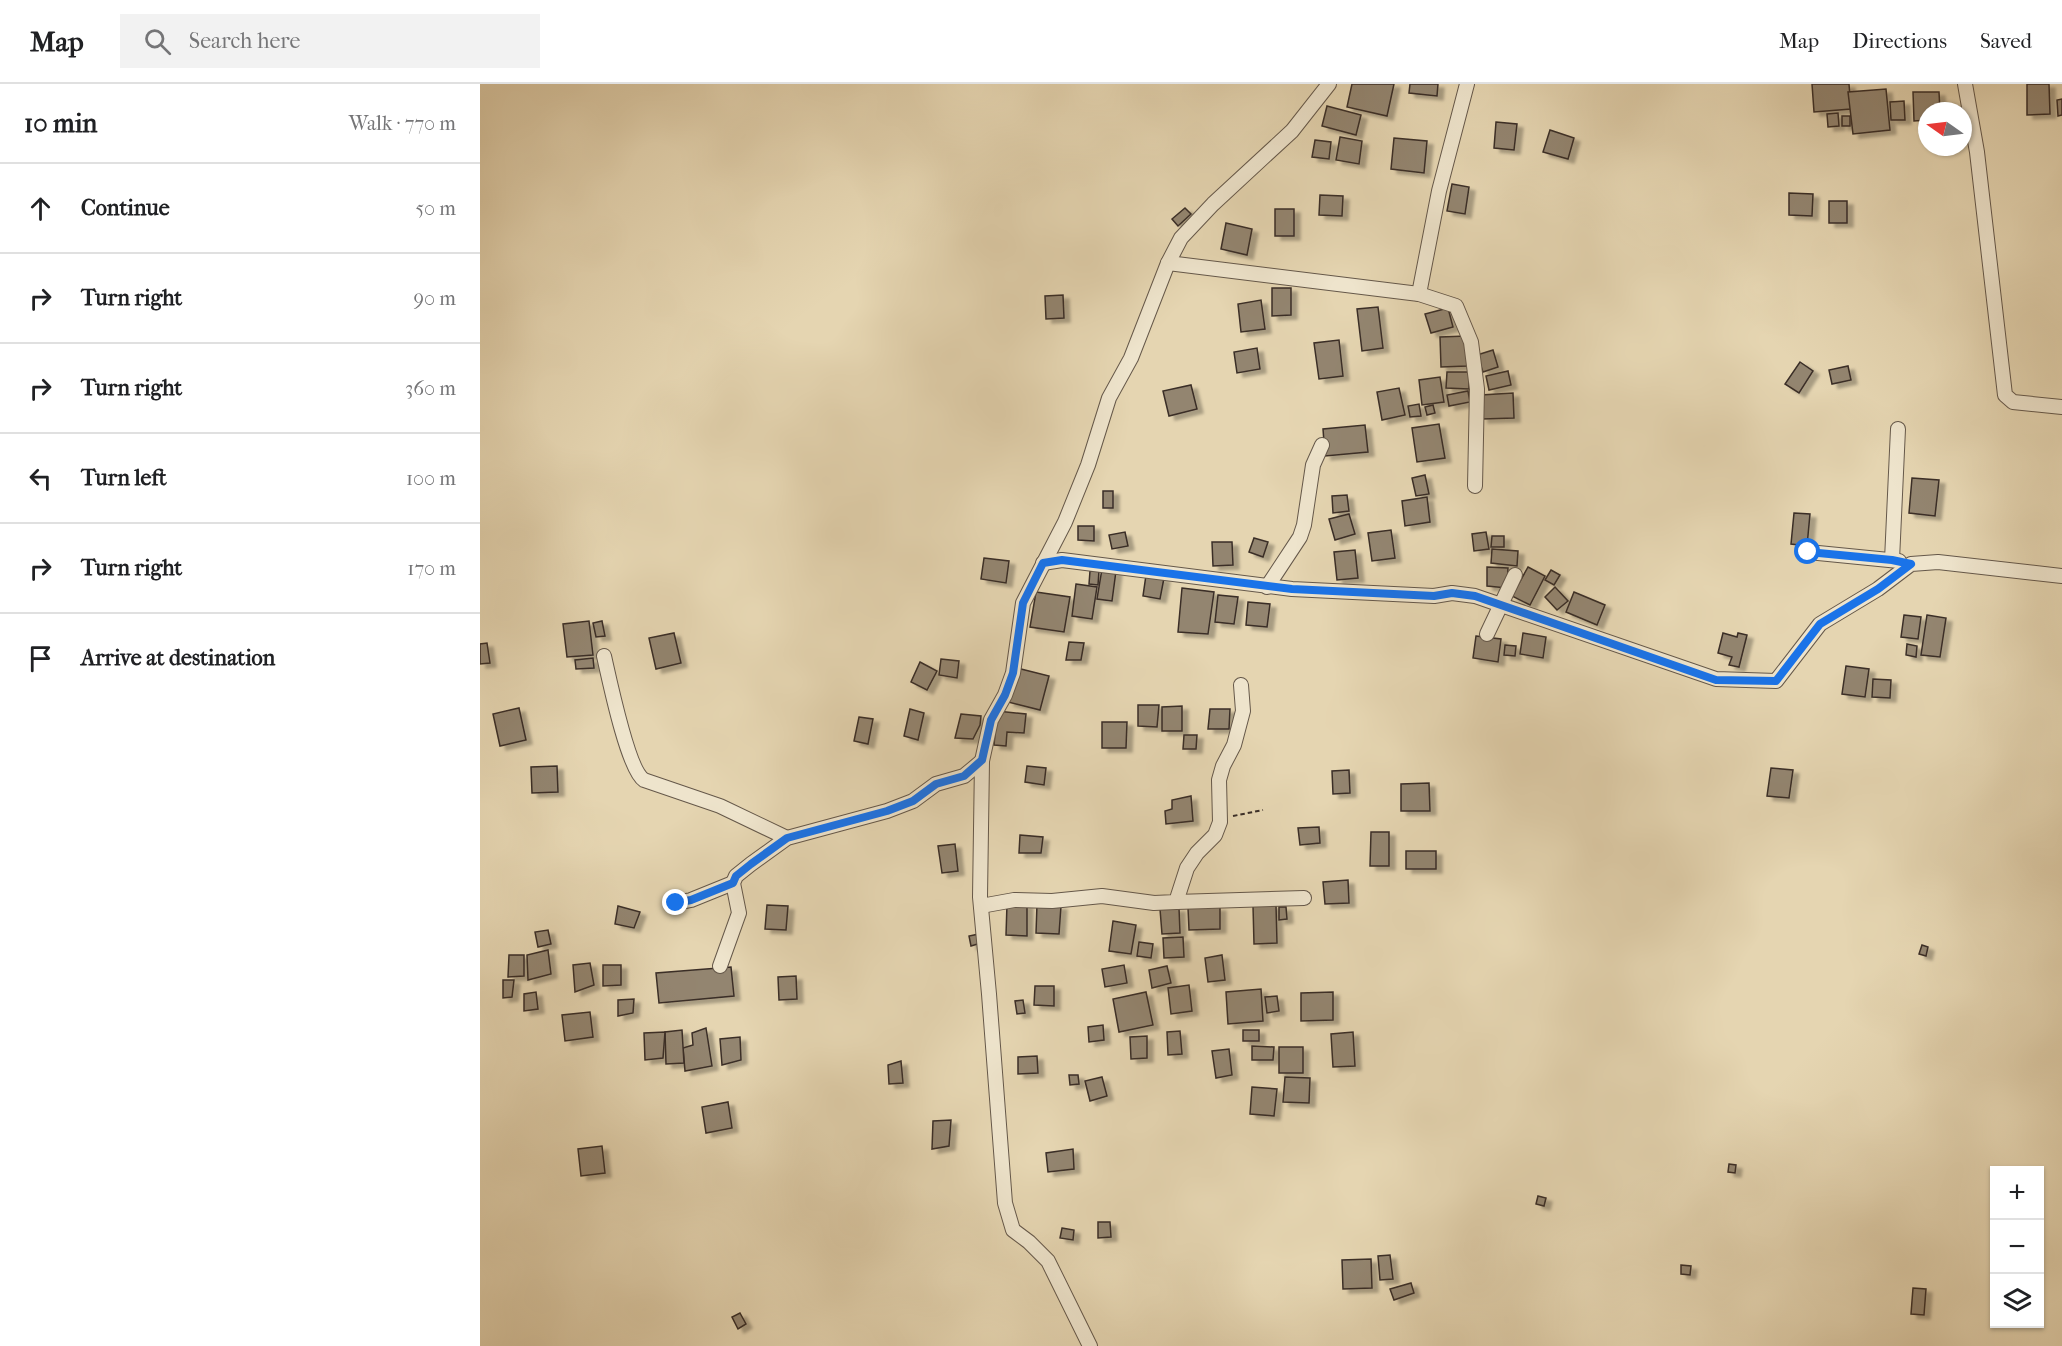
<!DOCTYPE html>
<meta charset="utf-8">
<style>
body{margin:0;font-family:"IM FELL French Canon",serif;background:#f2f2f2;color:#202124}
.controls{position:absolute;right:18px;bottom:18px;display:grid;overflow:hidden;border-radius:0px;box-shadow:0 2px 4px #0004}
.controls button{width:54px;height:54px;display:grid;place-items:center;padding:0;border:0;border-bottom:2px solid #e0e0e0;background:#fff;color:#202124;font:30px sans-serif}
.compass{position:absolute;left:1438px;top:18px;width:54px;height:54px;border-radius:50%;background:#fff;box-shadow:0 2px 4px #0004;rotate:284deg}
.stop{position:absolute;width:18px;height:18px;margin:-14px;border:4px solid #1a73e8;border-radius:50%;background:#fff}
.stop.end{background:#1a73e8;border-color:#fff;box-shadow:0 2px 6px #0008}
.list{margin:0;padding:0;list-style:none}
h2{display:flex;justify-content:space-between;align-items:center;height:78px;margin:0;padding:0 24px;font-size:26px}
h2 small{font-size:20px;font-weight:400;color:#757577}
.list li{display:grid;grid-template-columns:39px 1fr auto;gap:18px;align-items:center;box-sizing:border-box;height:90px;padding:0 24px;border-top:2px solid #e0e0e0}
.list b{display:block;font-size:22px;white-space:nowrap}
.list em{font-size:20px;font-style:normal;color:#757577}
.icon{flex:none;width:33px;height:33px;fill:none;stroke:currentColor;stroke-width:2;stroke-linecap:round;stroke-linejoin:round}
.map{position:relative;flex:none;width:1582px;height:1262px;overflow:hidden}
header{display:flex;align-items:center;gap:36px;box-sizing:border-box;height:84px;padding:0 30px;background:#fff;border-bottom:2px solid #e0e0e0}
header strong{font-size:28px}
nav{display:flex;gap:33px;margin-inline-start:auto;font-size:21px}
.search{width:420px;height:54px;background:#f2f2f2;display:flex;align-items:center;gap:15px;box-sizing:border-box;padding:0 21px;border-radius:0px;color:#757577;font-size:22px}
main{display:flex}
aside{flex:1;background:#fff}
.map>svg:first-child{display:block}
.building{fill:#93856f;stroke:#3a2e28;stroke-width:1.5;filter:url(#shadow)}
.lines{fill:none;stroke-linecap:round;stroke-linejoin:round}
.minor-casing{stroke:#65584a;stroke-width:16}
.path{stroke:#3a2e28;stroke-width:2;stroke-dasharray:4.5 3;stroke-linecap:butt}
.minor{stroke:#eee4cc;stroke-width:14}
.route{stroke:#1a73e8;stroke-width:8}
</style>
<header>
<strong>Map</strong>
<div class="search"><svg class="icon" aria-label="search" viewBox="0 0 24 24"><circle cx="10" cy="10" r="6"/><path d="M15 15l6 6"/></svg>Search here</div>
<nav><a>Map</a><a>Directions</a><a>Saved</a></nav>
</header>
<main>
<aside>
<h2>10 min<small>Walk · 770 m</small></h2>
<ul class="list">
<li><svg class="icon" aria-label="ahead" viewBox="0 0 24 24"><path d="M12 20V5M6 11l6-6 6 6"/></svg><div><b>Continue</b></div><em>50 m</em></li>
<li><svg class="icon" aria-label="right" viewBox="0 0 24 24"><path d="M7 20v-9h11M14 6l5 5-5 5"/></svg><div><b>Turn right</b></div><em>90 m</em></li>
<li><svg class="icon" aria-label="right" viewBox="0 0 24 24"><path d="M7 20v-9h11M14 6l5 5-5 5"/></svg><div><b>Turn right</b></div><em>360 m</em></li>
<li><svg class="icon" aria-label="left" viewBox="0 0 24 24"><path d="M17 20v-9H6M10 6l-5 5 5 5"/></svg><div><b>Turn left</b></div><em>100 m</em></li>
<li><svg class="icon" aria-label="right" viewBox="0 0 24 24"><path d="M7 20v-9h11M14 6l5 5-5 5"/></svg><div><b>Turn right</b></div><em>170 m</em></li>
<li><svg class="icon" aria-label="arrive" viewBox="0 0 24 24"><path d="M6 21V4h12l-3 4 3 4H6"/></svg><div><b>Arrive at destination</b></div></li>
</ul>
</aside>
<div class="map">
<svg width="1582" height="1262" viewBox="0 0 1582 1262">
<defs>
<filter id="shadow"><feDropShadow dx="6" dy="4" stdDeviation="1.5" flood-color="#0004"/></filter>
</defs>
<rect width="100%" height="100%" fill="#e5d5b1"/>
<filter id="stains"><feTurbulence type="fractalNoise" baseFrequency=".00333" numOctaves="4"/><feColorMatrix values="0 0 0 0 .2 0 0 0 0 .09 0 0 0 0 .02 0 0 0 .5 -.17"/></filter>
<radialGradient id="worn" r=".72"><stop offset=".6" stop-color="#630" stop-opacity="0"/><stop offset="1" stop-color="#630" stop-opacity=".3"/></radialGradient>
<!-- building -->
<g class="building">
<path d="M872,0H914L907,32L867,23Z"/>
<path d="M930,0H958L957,12L929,9Z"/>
<path d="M1332,0H1369L1371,25L1334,28Z"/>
<path d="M1547,0H1569L1570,30L1547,31Z"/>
<path d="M1406,5L1410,46L1373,50L1368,8Z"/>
<path d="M1433,8H1459L1460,27H1447V36L1434,37Z"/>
<path d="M1582,15V31L1578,32L1577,16Z"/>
<path d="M1424,17L1425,36H1411L1410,18Z"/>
<path d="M847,22L881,31L876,51L842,42Z"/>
<path d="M1358,29L1359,42L1348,43L1347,30Z"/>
<rect x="1362" y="32" width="8" height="10"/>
<path d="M1016,38L1037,40L1034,66L1014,64Z"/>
<path d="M1070,46L1094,54L1088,75L1063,68Z"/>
<path d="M860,53L882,57L879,80L856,76Z"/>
<path d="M914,54L947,57L944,89L911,85Z"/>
<path d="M835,56L851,58L849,75L832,73Z"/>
<path d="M972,100L989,103L985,130L967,127Z"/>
<path d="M1309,109L1333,110L1332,132L1309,131Z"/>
<path d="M840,111L863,112L862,132L839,131Z"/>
<rect x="1349" y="117" width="18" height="22"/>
<path d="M705,124L711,130L698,142L692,135Z"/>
<rect x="795" y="125" width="19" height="27"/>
<path d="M746,139L772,145L767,171L741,165Z"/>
<path d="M792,204H811V231L792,232Z"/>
<path d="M583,211L584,234L566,235L565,212Z"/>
<path d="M781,216L785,245L761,248L758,220Z"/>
<path d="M898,223L903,264L882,267L877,225Z"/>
<path d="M968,224L973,243L951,249L945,230Z"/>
<path d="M986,252L987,282L961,283L960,253Z"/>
<path d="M859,256L863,292L839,295L834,259Z"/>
<path d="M777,264L780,285L757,289L754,268Z"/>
<path d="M1013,266L1018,283L1003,288L997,271Z"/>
<path d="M1320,278L1333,287L1319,309L1305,300Z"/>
<path d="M1368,282L1371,296L1352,300L1349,286Z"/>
<path d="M1028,287L1031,301L1009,306L1006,292Z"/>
<path d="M967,288H989V305L966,304Z"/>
<path d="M960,293L964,318L942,321L939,296Z"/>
<path d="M711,301L717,325L689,332L683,307Z"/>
<path d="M919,304L925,331L902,336L897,308Z"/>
<path d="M988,307L990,318L969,322L967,311Z"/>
<path d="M1033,309L1034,334L1002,335L1001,311Z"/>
<path d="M939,320L941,332L930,333L928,322Z"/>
<path d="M953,321L955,329L947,331L945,323Z"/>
<path d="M959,340L965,374L937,378L932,344Z"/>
<path d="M885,341L888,368L845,372L843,345Z"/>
<path d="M945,391L949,410L936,412L932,394Z"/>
<path d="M1432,394L1459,396L1455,432L1429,429Z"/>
<rect x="623" y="407" width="10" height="17"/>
<path d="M867,411L869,427L853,429L852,412Z"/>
<path d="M947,413L950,438L925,442L922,417Z"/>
<path d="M1314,429L1330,430L1327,462L1311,460Z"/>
<path d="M869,430L875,450L855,456L849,435Z"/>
<path d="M598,442H614V457L598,456Z"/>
<path d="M911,446L915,474L892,477L888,449Z"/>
<path d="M645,448L648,462L632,465L629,451Z"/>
<path d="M1006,448L1009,465L994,467L992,450Z"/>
<path d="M1012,452H1024V463H1011Z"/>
<path d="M774,454L788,458L783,473L769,468Z"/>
<path d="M732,458H752L753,481L733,482Z"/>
<path d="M1012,465L1038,467L1037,482L1011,479Z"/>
<path d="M875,466L878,494L857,496L854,468Z"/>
<path d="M504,474L529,477L526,499L501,495Z"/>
<path d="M1007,483L1028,484L1027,504L1007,502Z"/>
<path d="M1048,483L1065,492L1050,521L1032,512Z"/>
<path d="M622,485L636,487L632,517L617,515Z"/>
<path d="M1071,486L1080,491L1074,501L1065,496Z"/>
<path d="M610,487H619L618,501L609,500Z"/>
<path d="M666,491L684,494L680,515L663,512Z"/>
<path d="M596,500L617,503L612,535L592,532Z"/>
<path d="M1075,503L1088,517L1077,526L1065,513Z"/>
<path d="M702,504L734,508L728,550L698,548Z"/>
<path d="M556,508L590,513L584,548L550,543Z"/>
<path d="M1094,508L1125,521L1117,541L1086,528Z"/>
<path d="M738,511L758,513L754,540L735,538Z"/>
<path d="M768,518L790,520L787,543L766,541Z"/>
<path d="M1424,531L1441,533L1438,555L1421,553Z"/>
<path d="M1447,531L1466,534L1460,573L1441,571Z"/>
<path d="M109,537L113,571L87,573L83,540Z"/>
<path d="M122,537L125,552L116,553L113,539Z"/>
<path d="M194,549L201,579L176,585L169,554Z"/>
<path d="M1043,549L1066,553L1063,574L1040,570Z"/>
<path d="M1243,549L1257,553L1258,549L1267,551L1259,583L1249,581L1252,573L1238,569Z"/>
<path d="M996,552L1021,555L1018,578L993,574Z"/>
<path d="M589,558L604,559L601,576H586Z"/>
<path d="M7,559L10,579L0,580V560Z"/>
<path d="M1427,560L1437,562L1436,573L1426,571Z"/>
<path d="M1025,561L1036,562L1035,572L1024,571Z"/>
<path d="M113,574L114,584L96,585L95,576Z"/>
<path d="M461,575L479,577L477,594L459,591Z"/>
<path d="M440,578L457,587L447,606L431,598Z"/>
<path d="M1366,582L1389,585L1385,613L1362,610Z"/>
<path d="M537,584L569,592L560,626L528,618Z"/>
<path d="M1393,595L1411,596L1410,614L1392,613Z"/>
<path d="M658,621H679L677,643L658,642Z"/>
<path d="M702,622V647H682V623Z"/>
<path d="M39,624L46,656L20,662L13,630Z"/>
<path d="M430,625L444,629L438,656L424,652Z"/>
<path d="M730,625H750L749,645H728Z"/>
<path d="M517,627L546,630L544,649L527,648L526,662L514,661Z"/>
<path d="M481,630L501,632L500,641L493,655L475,654Z"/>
<path d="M379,633L393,635L388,660L374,657Z"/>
<path d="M622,638H647L646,664H622Z"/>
<path d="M704,651H717L716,665H703Z"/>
<path d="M77,682L78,708L52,709L51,683Z"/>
<path d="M547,682L566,684L564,701L545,698Z"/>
<path d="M1291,684L1313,686L1309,714L1287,712Z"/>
<path d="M869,686L870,709L853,710L852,687Z"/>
<path d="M949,699L950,727H921V700Z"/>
<path d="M711,712L713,737L686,740L685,727L692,725V716Z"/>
<path d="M839,743L840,759L820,761L818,744Z"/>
<path d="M891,748H909V782H890Z"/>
<path d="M540,751L563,753L561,769H539Z"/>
<path d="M475,760L478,787L462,789L458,762Z"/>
<rect x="926" y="767" width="30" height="18"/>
<path d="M868,796L869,819L845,820L843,798Z"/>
<path d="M527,820H547V852L526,851Z"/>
<path d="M557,820L581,822L579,850L556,849Z"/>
<path d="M287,821L308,822L306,846L285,845Z"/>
<path d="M796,821L797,859L774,860L773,822Z"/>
<path d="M138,822L160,828L154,844L135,840Z"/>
<path d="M740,823V845L709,846L708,824Z"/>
<path d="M799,823H806L807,835L799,836Z"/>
<path d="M699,824L700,849L682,850L680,825Z"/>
<path d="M633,837L656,841L651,870L629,867Z"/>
<path d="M68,846L71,860L58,863L55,848Z"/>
<path d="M499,850L501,859L491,862L489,852Z"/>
<path d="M703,853L704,873L684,874L683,854Z"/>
<path d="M659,858L673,860L671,874L657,872Z"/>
<path d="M1442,861L1448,863L1446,872L1439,870Z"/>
<path d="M68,866L71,890L48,896L47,871Z"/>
<path d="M29,871H44V892L28,893Z"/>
<path d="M742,871L745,896L728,898L725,874Z"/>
<path d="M110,879L114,901L95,908L93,881Z"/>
<path d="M123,881H141V901L123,902Z"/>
<path d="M644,881L647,899L625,903L622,885Z"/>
<path d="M687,882L691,899L672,904L669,886Z"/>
<path d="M251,883L254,912L179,919L176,889Z"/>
<path d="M316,892L317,915L299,916L298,893Z"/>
<path d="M23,896H34L32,913L23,914Z"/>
<path d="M709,901L712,927L691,930L688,904Z"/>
<path d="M555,902H574V922L554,921Z"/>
<path d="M781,905L783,937L748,940L746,908Z"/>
<path d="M56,908L58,925L44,927V910Z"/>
<path d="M666,908L673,941L639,948L633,915Z"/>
<path d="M853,908V936L821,937V909Z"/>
<path d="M797,912L799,927L787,929L785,913Z"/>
<path d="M154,915L153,929L138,932V916Z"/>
<path d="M543,916L545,929L537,930L535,917Z"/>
<path d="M110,928L113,953L85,957L82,931Z"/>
<path d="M623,941L624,956L609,958L608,943Z"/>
<path d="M226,944L232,982L205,987L203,964L213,961L212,949Z"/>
<path d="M202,946L204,979L186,980L185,948Z"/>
<rect x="763" y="946" width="16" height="11"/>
<path d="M700,947L702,970L688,971L687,948Z"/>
<path d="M185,948L183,974L165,976L164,949Z"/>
<path d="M873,948L875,982L853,983L851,950Z"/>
<path d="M667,952V974L651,975L650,953Z"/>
<path d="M260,953L261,976L242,981L240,955Z"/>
<path d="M772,962L794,963L793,976H772Z"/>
<rect x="799" y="963" width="24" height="26"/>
<path d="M749,965L752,991L736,994L732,967Z"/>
<path d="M557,972L558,989L538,990V973Z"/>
<path d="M421,977L423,999L409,1000L408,981Z"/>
<path d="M589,991H598L599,1000L590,1001Z"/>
<path d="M622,993L627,1012L610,1017L605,997Z"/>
<path d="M805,993L830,994L829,1019L803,1018Z"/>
<path d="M772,1003L797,1005L794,1032L770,1030Z"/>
<path d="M248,1018L252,1044L226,1049L222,1023Z"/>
<path d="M471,1036L469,1062L452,1065L453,1037Z"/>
<path d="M122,1062L125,1089L101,1092L98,1065Z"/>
<path d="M593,1065L594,1085L568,1088L566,1069Z"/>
<path d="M1249,1080L1256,1081L1255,1089L1248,1088Z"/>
<path d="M1058,1112L1066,1114L1064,1122L1056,1120Z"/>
<path d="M618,1138H630L631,1153L618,1154Z"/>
<path d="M582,1144L594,1146L593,1156L580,1154Z"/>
<path d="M910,1171L913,1195L900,1196L898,1172Z"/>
<path d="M891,1175L892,1204L863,1205L862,1176Z"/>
<path d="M1201,1181L1211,1182L1210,1191L1201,1190Z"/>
<path d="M931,1199L934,1209L914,1216L910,1205Z"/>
<path d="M1433,1204L1446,1205L1444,1231L1431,1230Z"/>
<path d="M260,1229L266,1240L258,1245L252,1233Z"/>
</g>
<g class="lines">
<defs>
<g id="minor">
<path d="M1485,0L1497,68L1525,311L1533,318L1582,323"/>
<path d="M688,179L939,210L976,222L991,258L997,305L995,402"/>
<path d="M939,210L959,107L987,0"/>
<path d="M1328,468L1419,477"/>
<path d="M1412,476L1418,345"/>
<path d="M563,479L582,476L812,505L954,512L972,509L995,512L1236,595L1296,597L1340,540L1398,505L1431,480L1458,478L1582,492"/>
<path d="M787,503L820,453L824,441L833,381L842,361"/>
<path d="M1007,550L1035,491"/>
<path d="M124,572C129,594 148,686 164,696L240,722L307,754"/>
<path d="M696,818L824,814"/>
<path d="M196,819L211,816L253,799"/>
<path d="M501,822L534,816L572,817L622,812L674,819L696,818L707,784L717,769L735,751L740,738L739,696L743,682L754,661L763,627L761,601"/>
<path d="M240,882L259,829L253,799L256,792L271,780L307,754L407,727L433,717L456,700L484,692L502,677"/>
<path d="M610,1262L568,1177L549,1158L533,1146L525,1119L509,910L500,813L502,677L511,636L525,611L533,589L543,519L585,438L608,381L629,314L651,274L688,179L701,154L733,120L812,47L849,0"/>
</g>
</defs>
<!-- minor casing -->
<use href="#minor" class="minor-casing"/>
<!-- path -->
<path class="path" d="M753,732L783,726"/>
<!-- minor -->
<use href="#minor" class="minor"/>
</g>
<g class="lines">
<!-- route -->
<path class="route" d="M196,819L211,816L253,799L256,792L271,780L307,754L407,727L433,717L456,700L484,692L502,676L511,636L525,611L533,589L543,519L563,479L582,476L812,505L954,512L972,509L995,512L1236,596L1296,597L1340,540L1398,505L1431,480L1412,476L1328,468"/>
</g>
<rect width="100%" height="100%" filter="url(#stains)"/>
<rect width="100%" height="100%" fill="url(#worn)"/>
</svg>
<div class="controls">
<button>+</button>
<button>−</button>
<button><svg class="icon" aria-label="layers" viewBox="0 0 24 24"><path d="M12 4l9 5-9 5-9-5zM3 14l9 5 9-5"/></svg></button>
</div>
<svg class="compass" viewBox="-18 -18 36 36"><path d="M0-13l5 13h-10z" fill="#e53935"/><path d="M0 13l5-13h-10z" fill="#757577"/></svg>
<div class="stop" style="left:1328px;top:468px"></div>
<div class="stop end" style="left:196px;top:819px"></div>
</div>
</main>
